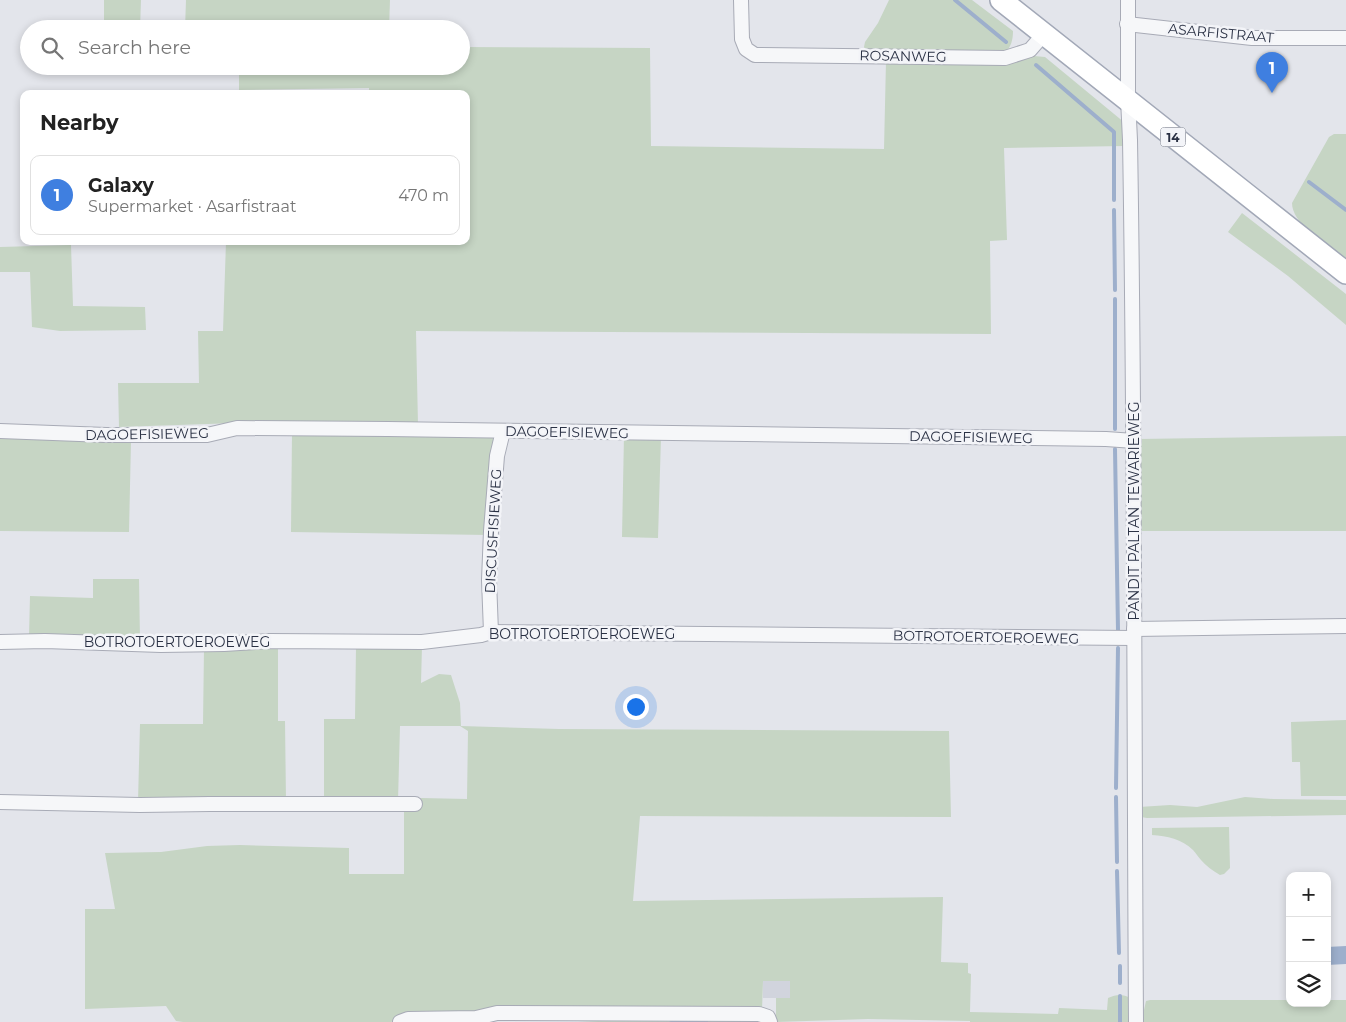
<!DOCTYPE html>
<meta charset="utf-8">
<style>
body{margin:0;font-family:Montserrat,sans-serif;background:#f2f2f2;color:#222}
.controls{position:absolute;right:15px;bottom:15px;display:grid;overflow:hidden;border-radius:10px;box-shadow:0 2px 8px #0003}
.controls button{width:45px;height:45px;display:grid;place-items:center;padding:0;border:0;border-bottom:1px solid #e0e0e0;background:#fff;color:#222;font:25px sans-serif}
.you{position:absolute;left:635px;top:706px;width:18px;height:18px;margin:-12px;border:4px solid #fff;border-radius:50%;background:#1a73e8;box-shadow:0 0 0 8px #1a73e833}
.badge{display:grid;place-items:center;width:32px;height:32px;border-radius:50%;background:#0b8043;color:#fff;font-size:16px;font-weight:700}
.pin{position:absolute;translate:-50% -41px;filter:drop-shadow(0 1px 2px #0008)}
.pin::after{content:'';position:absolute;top:26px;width:18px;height:15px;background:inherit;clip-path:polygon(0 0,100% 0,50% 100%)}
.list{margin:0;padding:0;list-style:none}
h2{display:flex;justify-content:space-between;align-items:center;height:65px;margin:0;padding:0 20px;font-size:21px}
h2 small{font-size:16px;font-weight:400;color:#767676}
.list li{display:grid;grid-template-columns:32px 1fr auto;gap:15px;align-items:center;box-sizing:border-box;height:80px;margin:0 10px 10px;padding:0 10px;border:1px solid #e0e0e0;border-radius:10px}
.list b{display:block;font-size:19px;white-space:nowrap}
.list p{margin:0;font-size:16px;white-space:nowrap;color:#767676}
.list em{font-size:16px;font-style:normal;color:#767676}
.icon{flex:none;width:28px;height:28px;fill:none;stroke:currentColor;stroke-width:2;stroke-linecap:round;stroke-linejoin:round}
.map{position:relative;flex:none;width:1346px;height:1022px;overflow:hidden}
.search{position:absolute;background:#fff;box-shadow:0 2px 8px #0003;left:20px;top:20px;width:450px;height:55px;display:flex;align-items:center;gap:12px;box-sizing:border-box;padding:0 18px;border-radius:28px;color:#767676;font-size:19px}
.panel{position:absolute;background:#fff;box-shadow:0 2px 8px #0003;left:20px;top:90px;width:450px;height:155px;border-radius:10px}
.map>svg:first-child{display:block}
.built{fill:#d1d4dd}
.green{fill:#c6d5c4}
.water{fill:#9dafcc}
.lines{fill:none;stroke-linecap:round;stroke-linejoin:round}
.stream{stroke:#9dafcc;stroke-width:4}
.street-casing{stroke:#a8abb6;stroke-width:16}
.primary-casing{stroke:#a2a8b7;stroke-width:24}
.street{stroke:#f6f7f9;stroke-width:14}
.primary{stroke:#fff;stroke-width:21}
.labels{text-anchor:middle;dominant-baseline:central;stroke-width:5;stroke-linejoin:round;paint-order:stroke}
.shield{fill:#f3f4f8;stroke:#666c7a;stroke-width:1}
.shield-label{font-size:12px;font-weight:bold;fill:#2a3144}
.street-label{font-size:14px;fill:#2a3144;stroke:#f3f4f8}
</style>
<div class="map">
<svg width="1346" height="1022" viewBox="0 0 1346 1022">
<rect width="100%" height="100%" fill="#e3e5eb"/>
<!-- built -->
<rect class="built" x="763" y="981" width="27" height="17"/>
<!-- green -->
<g class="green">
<path d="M104,0H141L140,29H104Z"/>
<path d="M186,0H390L389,29H185Z"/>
<path d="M889,0H972L1013,31C1013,40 1011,47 1005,53L866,51L864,47L865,42L878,23Z"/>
<path d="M461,47L650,48L651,146L884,149L886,61L1016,62L1034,56L1045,57L1125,123L1124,146L1004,148L1007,240L990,241L991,334L416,331L418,425L237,423L119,427L118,383H199L198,331H223L226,242L466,241V94H369V88L239,90V66H461Z"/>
<path d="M1334,134H1346V261C1330,248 1292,225 1292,203L1329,137Z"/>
<path d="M1242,213L1346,294V325L1288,276L1228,232Z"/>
<path d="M71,245L73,306L145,307L146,330L60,331L32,327L30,272H0V247Z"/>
<path d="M292,432L495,437L488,535L291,532Z"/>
<path d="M624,435L661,437L658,538L622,537Z"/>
<path d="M1346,436V531H1140L1139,439Z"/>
<path d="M0,438L131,441L129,532L0,531Z"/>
<path d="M93,579H139L140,640L29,637L30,596L93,598Z"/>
<path d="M278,645V721H285L286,801L138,802L140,724H203L204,648Z"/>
<path d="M422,646L421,683L439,674L451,675L460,703L461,726L559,729L949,731L951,817L640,816L633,901L943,897L941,962L968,963V973L971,974L970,1012L1058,1014L1059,1008L1107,1010L1108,998C1117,994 1122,994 1131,998V1022H970V1021L868,1019L776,1022V998H790V981H763L762,1010L408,1016L391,1022H183L176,1021L166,1006L85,1009V909H115L105,853L161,852L207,846L240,845L349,848V874H404V808L421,807V798L467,799L468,731L460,726H400L398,801H324V719H355L356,647Z"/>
<path d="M1346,720V796H1301L1300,762H1292L1291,722Z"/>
<path d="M1245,797L1273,799L1346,800V815L1147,818L1141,817L1139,807L1170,805L1197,807Z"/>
<path d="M1229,827L1230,868L1224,874L1220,875C1213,871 1206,866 1201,860C1198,857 1196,853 1193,850C1182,839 1167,836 1152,835V828Z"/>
<path d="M1150,1000H1290V1003H1327V1000H1346V1022H1143L1144,1010L1146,1001Z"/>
<path d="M578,1015L752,1016L766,1022H598L578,1021Z"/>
</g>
<!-- water -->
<path class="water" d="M1346,946V964L1327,965V947Z"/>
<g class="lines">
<!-- stream -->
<g class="stream">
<path d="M955,0L1006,42"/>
<path d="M1036,65L1114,132V200"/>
<path d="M1309,182L1346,210"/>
<path d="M1114,210L1115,290"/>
<path d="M1115,429V299"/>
<path d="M1115,449L1118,630"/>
<path d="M1116,788L1118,648"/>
<path d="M1116,797L1117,862"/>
<path d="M1117,871L1119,953"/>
<path d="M1120,966V983"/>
<path d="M1120,996V1022"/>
<path d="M671,1020L706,1022"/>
</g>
<defs>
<g id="street">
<path d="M741,0L742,39L746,49L755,55L1005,58L1030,50L1044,34"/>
<path d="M1128,0V99L1130,140C1135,434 1134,728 1136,1022"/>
<path d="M1127,24L1252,38H1346"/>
<path d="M0,431L106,435H207L237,428L388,429L1106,439L1134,441"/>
<path d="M1134,629L1346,626"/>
<path d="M491,632L489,580L491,531L497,456L503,431"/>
<path d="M0,642L45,641L161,645L224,644L269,641L422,642L481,635L491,632L1134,638"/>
<path d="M0,802L140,805L210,804H415"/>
<path d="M400,1022L408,1019L476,1018L497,1013L759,1014L768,1017L770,1022"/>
</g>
<path id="primary" d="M1001,0L1346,273"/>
</defs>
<!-- street casing -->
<use href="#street" class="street-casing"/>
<!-- primary casing -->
<use href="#primary" class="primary-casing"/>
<!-- street -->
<use href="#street" class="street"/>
<!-- primary -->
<use href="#primary" class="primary"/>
</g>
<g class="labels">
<!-- shield labels -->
<rect class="shield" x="1160.5" y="127.5" width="25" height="19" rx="4"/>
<g class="shield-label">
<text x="1173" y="137">14</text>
</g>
<!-- street labels -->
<g class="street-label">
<text transform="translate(1221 33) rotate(5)">ASARFISTRAAT</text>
<text transform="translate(903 56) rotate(1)">ROSANWEG</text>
<text transform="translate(567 432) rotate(1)">DAGOEFISIEWEG</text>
<text transform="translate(147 434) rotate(-1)">DAGOEFISIEWEG</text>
<text transform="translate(971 437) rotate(1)">DAGOEFISIEWEG</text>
<text transform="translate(1134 511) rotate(-90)">PANDIT PALTAN TEWARIEWEG</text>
<text transform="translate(493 531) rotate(-87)">DISCUSFISIEWEG</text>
<text x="582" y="634">BOTROTOERTOEROEWEG</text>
<text transform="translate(986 637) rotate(1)">BOTROTOERTOEROEWEG</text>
<text x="177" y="642">BOTROTOERTOEROEWEG</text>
</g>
</g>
</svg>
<div class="controls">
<button>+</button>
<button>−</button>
<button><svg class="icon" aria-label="layers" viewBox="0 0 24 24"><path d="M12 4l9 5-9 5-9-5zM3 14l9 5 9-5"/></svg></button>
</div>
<div class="you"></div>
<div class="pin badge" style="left:1272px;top:93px;background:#3f7fe0">1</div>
<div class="search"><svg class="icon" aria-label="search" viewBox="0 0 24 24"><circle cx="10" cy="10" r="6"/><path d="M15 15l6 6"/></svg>Search here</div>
<section class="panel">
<h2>Nearby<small></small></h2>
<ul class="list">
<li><span class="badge" style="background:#3f7fe0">1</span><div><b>Galaxy</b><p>Supermarket · Asarfistraat</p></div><em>470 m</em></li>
</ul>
</section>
</div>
